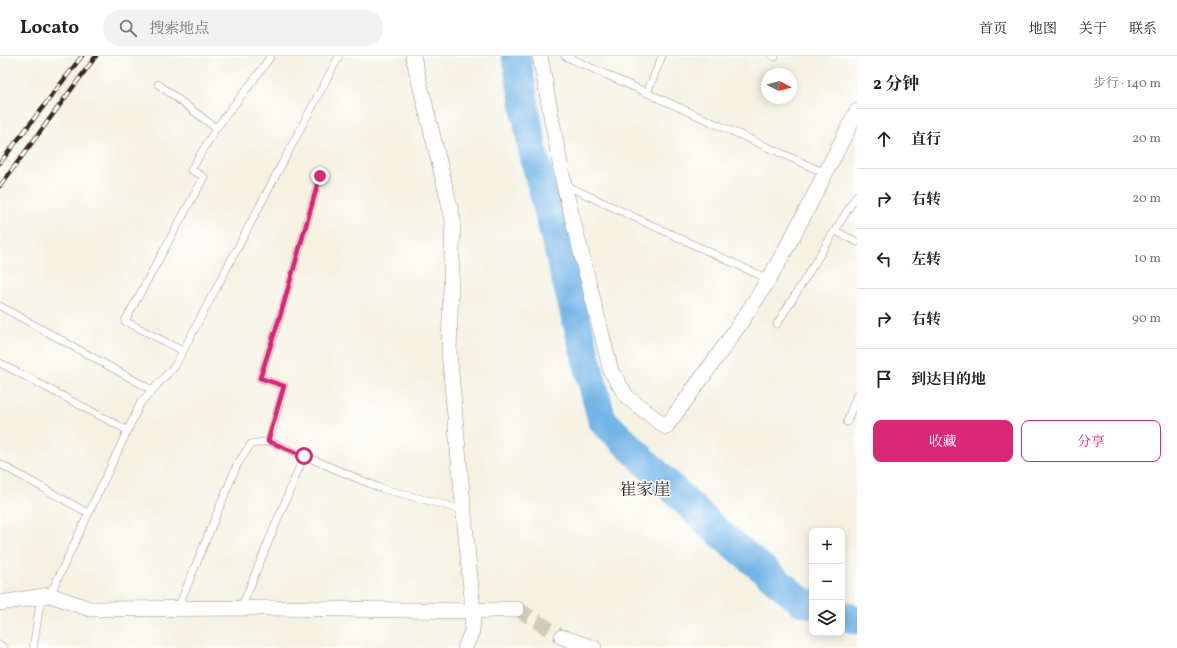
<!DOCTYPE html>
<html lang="zh">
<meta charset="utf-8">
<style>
body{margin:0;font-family:Vollkorn,"Noto Serif SC",serif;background:#f2f2f2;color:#222}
.controls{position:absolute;right:12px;bottom:12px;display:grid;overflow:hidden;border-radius:8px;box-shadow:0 2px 10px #0003}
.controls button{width:36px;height:36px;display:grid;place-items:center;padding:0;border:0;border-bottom:1px solid #e0e0e0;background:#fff;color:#222;font:20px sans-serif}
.compass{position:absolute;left:761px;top:12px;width:36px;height:36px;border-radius:50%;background:#fff;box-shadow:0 2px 10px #0003;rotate:97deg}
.stop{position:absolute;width:12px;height:12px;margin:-9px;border:3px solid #db2777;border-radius:50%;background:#fff}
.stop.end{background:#db2777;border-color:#fff;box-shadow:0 1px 4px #0008}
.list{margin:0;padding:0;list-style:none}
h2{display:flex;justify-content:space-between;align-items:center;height:52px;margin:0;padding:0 16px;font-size:17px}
h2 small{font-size:13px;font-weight:400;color:#767676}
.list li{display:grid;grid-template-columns:26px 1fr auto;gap:12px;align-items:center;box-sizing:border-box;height:60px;padding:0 16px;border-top:1px solid #e0e0e0}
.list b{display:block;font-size:15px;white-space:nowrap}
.list em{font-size:13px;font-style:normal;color:#767676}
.actions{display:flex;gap:8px;padding:12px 16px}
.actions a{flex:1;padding:9px 0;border:1px solid #db2777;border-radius:8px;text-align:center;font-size:14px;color:#db2777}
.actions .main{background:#db2777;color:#fff}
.icon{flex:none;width:22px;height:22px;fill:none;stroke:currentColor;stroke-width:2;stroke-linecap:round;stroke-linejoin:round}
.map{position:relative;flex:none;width:857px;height:592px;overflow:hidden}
header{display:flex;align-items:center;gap:24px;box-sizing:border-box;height:56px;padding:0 20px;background:#fff;border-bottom:1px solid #e0e0e0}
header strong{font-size:19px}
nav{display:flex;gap:22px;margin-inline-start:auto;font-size:14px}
.search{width:280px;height:36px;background:#f2f2f2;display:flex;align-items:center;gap:10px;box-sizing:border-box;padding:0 14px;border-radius:22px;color:#767676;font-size:15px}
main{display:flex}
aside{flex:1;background:#fff}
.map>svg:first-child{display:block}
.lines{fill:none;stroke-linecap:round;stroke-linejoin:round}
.river{stroke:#73b5e7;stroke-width:29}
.street-tunnel{stroke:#d0cabb;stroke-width:15;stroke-dasharray:15 8;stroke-linecap:butt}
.lane-casing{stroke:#988e80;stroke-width:8}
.street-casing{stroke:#988e80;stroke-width:16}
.lane{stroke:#fff;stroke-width:7}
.street{stroke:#fff;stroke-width:15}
.rail-casing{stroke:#3b2a1e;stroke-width:4.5}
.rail{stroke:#fff;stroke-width:3;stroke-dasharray:9;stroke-linecap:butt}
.route{stroke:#db2777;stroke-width:5}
.labels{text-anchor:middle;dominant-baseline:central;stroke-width:3;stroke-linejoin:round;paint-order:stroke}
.quarter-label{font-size:17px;fill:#3b2a1e;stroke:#fff}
</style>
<header>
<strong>Locato</strong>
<div class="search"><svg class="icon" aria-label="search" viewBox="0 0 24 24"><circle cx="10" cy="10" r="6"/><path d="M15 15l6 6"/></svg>搜索地点</div>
<nav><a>首页</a><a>地图</a><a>关于</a><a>联系</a></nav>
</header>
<main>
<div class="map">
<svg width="857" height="592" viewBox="0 0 857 592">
<rect width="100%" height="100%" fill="#fff"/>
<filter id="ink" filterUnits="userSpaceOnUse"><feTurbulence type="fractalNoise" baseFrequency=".025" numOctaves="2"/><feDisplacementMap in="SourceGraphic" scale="8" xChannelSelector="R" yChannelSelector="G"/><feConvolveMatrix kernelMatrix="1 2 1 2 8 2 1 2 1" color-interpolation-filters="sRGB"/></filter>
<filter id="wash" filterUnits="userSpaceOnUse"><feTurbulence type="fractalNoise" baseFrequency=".012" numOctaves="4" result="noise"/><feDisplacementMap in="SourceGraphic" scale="16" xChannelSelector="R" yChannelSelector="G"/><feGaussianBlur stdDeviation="0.9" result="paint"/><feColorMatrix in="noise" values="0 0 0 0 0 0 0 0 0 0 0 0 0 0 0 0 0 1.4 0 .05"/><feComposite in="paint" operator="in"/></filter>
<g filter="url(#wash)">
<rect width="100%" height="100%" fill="#f5f2e2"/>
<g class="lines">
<!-- river -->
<g class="river">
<path d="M516,0L533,96L602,364L711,470L801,545L812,548"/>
<path d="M842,559L857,564"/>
</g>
</g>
</g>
<g filter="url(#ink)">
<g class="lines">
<!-- street-tunnel -->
<path class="street-tunnel" d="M517,553L562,581"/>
<defs>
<g id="lane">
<path d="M565,0L825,117"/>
<path d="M773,0L775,1"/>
<path d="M158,28L216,72"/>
<path d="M647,37L662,0"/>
<path d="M565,129L768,223"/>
<path d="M836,175L857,186"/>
<path d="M0,250L152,334"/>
<path d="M777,268L857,139"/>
<path d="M183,295L125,265L204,121L191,114L216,72L253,25L271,0"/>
<path d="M0,307L127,374"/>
<path d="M847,366L857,338"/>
<path d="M269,385L284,330L260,322L281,257L320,120"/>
<path d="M0,408L88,457"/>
<path d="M50,539L141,346L175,310L339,0"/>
<path d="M178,552L237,409L251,388L269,385L380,432L464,454"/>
<path d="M241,552L304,400"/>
<path d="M0,589L4,592"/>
<path d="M33,592L41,541"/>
</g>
<g id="street">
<path d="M413,0L453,163L449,296L473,555L472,575L465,592"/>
<path d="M540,0L564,129L611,315L627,341L666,371C701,323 737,275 768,224C801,169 828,111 857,55"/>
<path d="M0,547L50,539L90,553L269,552L473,555L517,553"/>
<path d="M562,581L594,592"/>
</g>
</defs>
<!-- lane casing -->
<use href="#lane" class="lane-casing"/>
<!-- street casing -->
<use href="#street" class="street-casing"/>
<!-- lane -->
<use href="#lane" class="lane"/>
<!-- street -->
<use href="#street" class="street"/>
<defs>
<g id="rail">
<path d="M0,107L82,0"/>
<path d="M0,130L96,0"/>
</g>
</defs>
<!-- rail casing -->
<use href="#rail" class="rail-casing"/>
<!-- rail -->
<use href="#rail" class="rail"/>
</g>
</g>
<g class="lines" filter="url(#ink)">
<!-- route -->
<path class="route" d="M304,400L268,385L284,330L260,322L281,257L320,120"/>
</g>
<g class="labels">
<!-- quarter labels -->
<g class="quarter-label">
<text x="645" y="434">崔家崖</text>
</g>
</g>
</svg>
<div class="controls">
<button>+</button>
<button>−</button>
<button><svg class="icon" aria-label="layers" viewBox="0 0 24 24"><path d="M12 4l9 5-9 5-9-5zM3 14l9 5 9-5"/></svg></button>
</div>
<svg class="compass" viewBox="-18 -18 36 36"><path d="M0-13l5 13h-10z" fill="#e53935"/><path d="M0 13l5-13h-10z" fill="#767676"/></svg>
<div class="stop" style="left:304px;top:400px"></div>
<div class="stop end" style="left:320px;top:120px"></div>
</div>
<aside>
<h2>2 分钟<small>步行 · 140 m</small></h2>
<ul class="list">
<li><svg class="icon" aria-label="ahead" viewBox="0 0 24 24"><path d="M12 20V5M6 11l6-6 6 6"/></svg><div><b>直行</b></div><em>20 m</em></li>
<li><svg class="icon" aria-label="right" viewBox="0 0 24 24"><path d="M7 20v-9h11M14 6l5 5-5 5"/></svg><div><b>右转</b></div><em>20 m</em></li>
<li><svg class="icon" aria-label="left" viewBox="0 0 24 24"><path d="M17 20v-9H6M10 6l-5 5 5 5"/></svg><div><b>左转</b></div><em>10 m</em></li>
<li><svg class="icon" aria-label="right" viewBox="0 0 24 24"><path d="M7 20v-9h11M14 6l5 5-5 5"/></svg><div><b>右转</b></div><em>90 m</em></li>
<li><svg class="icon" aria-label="arrive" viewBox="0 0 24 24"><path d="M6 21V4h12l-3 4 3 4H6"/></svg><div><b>到达目的地</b></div></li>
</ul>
<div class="actions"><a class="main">收藏</a><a>分享</a></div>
</aside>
</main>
